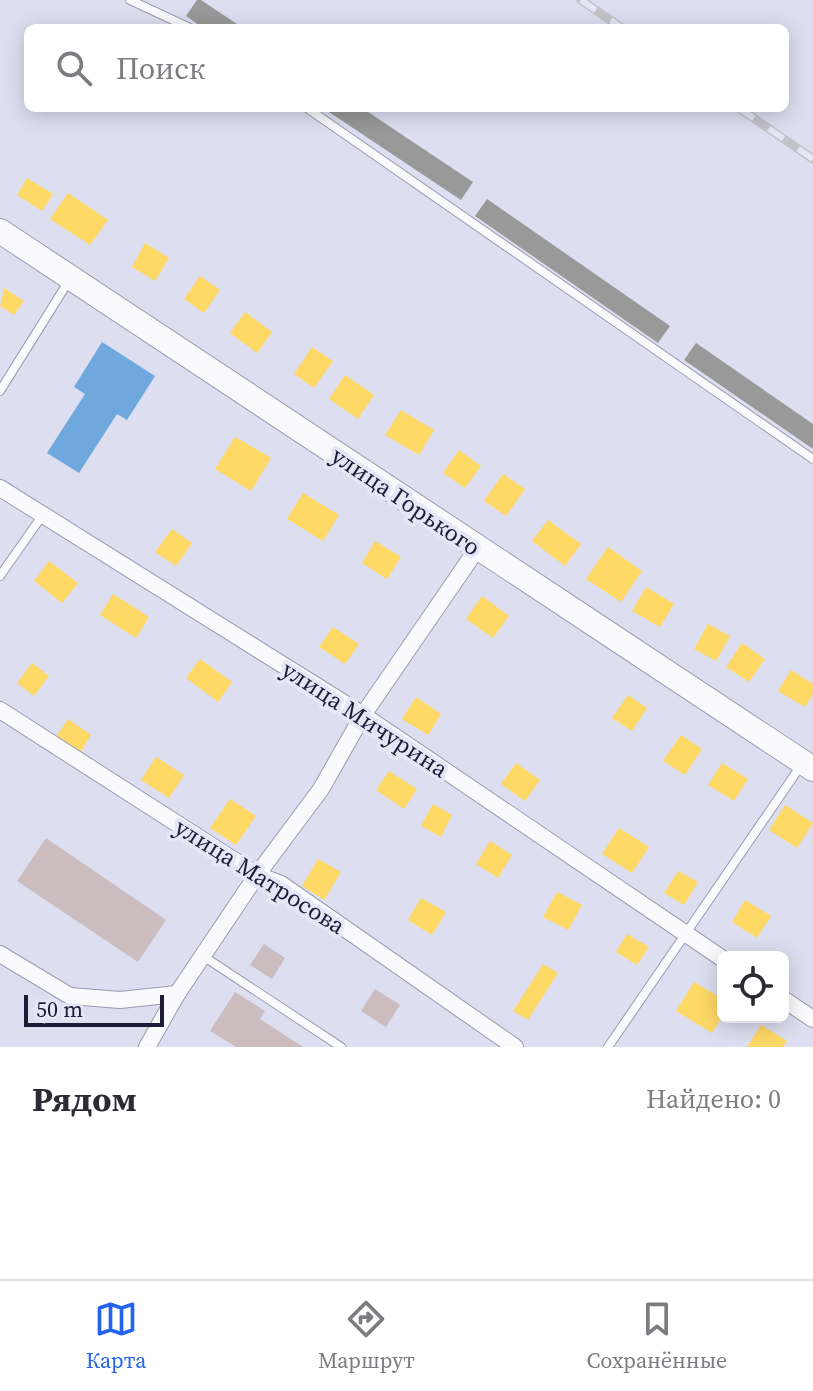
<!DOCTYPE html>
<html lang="ru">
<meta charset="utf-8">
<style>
body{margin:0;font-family:"Source Serif 4",serif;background:#f7f7f7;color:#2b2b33}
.controls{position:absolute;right:24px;bottom:24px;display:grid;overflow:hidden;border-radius:12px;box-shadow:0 4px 20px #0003}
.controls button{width:72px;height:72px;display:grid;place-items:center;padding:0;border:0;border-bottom:2px solid #e1e1e2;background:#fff;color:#2b2b33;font:40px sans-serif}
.scale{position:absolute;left:24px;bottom:20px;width:140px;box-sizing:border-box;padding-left:8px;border:4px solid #1c1c38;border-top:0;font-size:22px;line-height:28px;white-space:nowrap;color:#1c1c38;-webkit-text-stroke:6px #e5e7f7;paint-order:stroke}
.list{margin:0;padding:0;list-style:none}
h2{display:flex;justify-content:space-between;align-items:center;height:104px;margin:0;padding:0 32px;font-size:34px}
h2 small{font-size:26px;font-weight:400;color:#7c7c81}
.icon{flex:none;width:44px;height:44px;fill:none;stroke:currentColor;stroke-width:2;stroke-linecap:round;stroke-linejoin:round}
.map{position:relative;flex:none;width:813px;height:1047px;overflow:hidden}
.search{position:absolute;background:#fff;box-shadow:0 4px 20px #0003;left:24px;right:24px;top:24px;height:88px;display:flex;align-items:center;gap:20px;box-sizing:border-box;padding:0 28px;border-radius:12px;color:#7c7c81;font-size:30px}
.sheet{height:232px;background:#fff}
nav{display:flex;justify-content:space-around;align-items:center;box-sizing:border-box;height:112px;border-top:2px solid #e1e1e2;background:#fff;font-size:22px;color:#7c7c81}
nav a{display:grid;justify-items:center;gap:4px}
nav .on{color:#2563eb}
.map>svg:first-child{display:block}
.homes{fill:#ffd966}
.schools{fill:#6fa8dc}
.industry{fill:#999}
.building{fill:#cbbdbf}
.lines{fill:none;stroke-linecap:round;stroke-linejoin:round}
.service-casing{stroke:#9a9baf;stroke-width:10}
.minor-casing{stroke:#9a9baf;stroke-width:18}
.secondary-casing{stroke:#9a9baf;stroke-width:26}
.service{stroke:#fafafd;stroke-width:8}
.minor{stroke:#fafafd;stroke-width:16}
.secondary{stroke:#fafafd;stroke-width:24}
.rail-casing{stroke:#c2c2c8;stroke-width:9}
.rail{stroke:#e5e7f7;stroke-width:6;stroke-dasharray:18;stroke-linecap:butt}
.labels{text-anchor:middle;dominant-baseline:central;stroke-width:8;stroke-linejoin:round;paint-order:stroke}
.street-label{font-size:24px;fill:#1c1c38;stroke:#e5e7f7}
</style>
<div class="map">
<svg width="813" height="1047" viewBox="0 0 813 1047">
<rect width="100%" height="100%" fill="#dddeef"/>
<!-- homes -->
<g class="homes">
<path d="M27,178L53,194L42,211L17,195Z"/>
<path d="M68,193L108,220L90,245L50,219Z"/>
<path d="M145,243L169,258L155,281L132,267Z"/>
<path d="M200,276L220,290L204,313L184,299Z"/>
<path d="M4,288L24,301L14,315L0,306Z"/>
<path d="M245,312L272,332L257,353L230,333Z"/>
<path d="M312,347L333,361L314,388L294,374Z"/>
<path d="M345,375L374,395L358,419L329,399Z"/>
<path d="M401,410L434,430L419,455L385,435Z"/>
<path d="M235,437L271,458L251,491L215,469Z"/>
<path d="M459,450L481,466L465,488L443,473Z"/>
<path d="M503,474L525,489L506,516L484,501Z"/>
<path d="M303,493L339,515L323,541L287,519Z"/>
<path d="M548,520L581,544L565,566L532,541Z"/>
<path d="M172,529L192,543L176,566L155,552Z"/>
<path d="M375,541L401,557L387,579L362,563Z"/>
<path d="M608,547L642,571L621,602L586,579Z"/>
<path d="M49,561L78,583L62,603L34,581Z"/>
<path d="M646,587L674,604L660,627L632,611Z"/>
<path d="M113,594L149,617L136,638L100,615Z"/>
<path d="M482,596L509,616L493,638L466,619Z"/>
<path d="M708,624L730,636L716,661L694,649Z"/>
<path d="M333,627L359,644L345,664L319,647Z"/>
<path d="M742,643L765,659L749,682L726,667Z"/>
<path d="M200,659L232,682L218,702L186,678Z"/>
<path d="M32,663L49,676L34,696L17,683Z"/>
<path d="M791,670L813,684V694L805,707L778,691Z"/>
<path d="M628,695L647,708L632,731L612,718Z"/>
<path d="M416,697L441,714L428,735L402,719Z"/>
<path d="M68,719L91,735L80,753L56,737Z"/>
<path d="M681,735L702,749L685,775L663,761Z"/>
<path d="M156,757L184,775L169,798L141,780Z"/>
<path d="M516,763L540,780L525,801L501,784Z"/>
<path d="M722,763L748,779L734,801L708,785Z"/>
<path d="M389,771L417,789L404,809L376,790Z"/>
<path d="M230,799L256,816L236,845L210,828Z"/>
<path d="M433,804L452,815L441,837L421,826Z"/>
<path d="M785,805L813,823L797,848L769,830Z"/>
<path d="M619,828L649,847L632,873L602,854Z"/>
<path d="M490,841L512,855L498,878L476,864Z"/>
<path d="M318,859L341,872L324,900L302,886Z"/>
<path d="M678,871L698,882L684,905L664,893Z"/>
<path d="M557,892L582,905L568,930L543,917Z"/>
<path d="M421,898L446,912L432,935L408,920Z"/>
<path d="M745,900L771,916L757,938L732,922Z"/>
<path d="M627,934L649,947L637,965L616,952Z"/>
<path d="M543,964L558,973L528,1020L513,1011Z"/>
<path d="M694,982L723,999V1015L712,1033L676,1011Z"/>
<path d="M761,1025L787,1041L783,1047H747Z"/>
</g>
<!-- schools -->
<path class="schools" d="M102,342L155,376L127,420L117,414L79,473L47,453L85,394L74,387Z"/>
<!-- industry -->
<g class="industry">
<path d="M197,0H201L243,28H203L186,16Z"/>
<path d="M323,108H362L473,182L461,200Z"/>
<path d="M487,199L670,326L658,343L475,216Z"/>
<path d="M696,343L813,424V449L684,360Z"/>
</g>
<!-- building -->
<g class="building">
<path d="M46,838L166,920L138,962L17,881Z"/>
<path d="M264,944L285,958L272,979L250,965Z"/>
<path d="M375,989L400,1005L386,1027L361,1011Z"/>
<path d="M235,992L265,1011L260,1019L303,1047H236L210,1031Z"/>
</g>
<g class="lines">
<defs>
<g id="service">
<path d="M130,0L190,28"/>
<path d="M307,108L813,459"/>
<path d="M0,391L70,279"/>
<path d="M0,576L42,516"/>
<path d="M203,956L341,1047"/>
<path d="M608,1047L802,764"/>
</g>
<g id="minor">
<path d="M0,488L363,715L723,959"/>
<path d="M0,710L257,875L281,884L515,1047"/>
<path d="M0,954L70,996L120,1000L177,994"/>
<path d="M783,999L813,1019"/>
<path d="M147,1047L177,994L257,875L321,789L363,715L477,549"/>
</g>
<path id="secondary" d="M0,231L813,769"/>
</defs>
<!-- service casing -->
<use href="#service" class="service-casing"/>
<!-- minor casing -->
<use href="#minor" class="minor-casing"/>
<!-- secondary casing -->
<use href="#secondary" class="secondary-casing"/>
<!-- service -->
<use href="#service" class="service"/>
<!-- minor -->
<use href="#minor" class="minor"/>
<!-- secondary -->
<use href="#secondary" class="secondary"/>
<defs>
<g id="rail">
<path d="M581,0L622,28"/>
<path d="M739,108L813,159"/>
</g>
</defs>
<!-- rail casing -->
<use href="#rail" class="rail-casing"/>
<!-- rail -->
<use href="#rail" class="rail"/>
</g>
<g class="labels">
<!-- street labels -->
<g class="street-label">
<text transform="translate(406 501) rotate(34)">улица Горького</text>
<text transform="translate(365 719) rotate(33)">улица Мичурина</text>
<text transform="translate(260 876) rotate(32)">улица Матросова</text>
</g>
</g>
</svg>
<div class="controls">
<button><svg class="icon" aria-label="locate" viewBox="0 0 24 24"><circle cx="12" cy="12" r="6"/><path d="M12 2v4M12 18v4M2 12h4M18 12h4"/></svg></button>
</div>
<div class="scale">50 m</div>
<div class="search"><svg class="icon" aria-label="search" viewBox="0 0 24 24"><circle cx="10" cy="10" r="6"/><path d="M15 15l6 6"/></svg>Поиск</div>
</div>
<section class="sheet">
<h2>Рядом<small>Найдено: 0</small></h2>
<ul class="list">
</ul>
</section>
<nav>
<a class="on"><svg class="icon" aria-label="map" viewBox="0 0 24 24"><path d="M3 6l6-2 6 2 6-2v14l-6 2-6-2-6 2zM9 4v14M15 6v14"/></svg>Карта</a>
<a><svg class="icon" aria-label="directions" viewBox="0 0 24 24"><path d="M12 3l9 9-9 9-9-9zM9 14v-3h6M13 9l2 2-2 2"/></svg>Маршрут</a>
<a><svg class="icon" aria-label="saved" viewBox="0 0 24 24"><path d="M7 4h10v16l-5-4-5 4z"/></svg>Сохранённые</a>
</nav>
